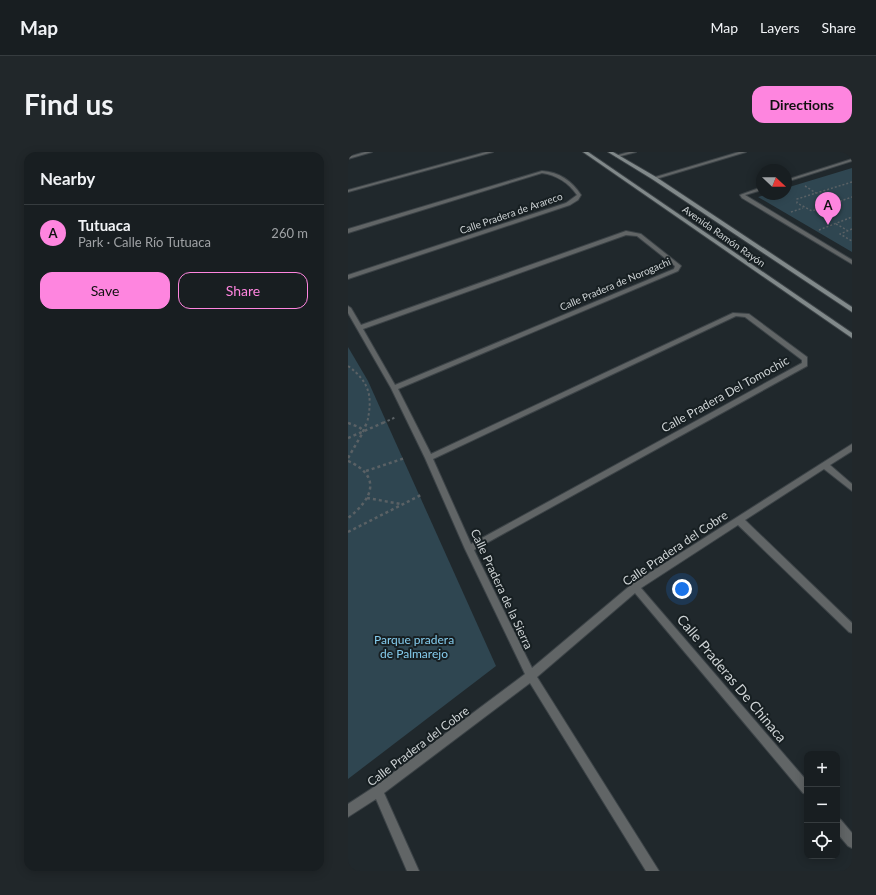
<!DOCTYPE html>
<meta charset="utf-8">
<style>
body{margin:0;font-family:Lato,sans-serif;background:#21272a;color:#f1f3f6}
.controls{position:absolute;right:12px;bottom:12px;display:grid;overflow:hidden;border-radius:8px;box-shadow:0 2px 10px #0003}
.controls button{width:36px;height:36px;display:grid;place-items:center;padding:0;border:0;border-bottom:1px solid #363c3f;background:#181e21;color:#f1f3f6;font:20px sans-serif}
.compass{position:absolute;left:408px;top:12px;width:36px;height:36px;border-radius:50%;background:#181e21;box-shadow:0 2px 10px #0003;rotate:112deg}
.you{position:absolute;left:334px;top:437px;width:14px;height:14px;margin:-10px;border:3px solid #fff;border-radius:50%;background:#1a73e8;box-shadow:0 0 0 6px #1a73e833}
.badge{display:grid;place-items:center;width:26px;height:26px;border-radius:50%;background:#fe85df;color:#111;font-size:13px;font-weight:700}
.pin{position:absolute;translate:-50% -33px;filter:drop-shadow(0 1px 2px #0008)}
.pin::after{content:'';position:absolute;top:21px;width:14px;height:12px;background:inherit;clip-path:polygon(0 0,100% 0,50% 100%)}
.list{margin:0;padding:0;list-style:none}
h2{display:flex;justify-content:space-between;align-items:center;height:52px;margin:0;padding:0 16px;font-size:17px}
h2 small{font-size:13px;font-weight:400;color:#9fa2a5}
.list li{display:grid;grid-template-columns:26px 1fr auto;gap:12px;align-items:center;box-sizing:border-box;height:56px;padding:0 16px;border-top:1px solid #363c3f}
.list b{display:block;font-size:15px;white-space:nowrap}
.list p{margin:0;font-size:13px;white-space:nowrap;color:#9fa2a5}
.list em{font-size:13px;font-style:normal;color:#9fa2a5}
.actions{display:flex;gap:8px;padding:12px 16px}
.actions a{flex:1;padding:9px 0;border:1px solid #fe85df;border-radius:12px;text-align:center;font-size:14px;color:#fe85df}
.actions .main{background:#fe85df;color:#111}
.icon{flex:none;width:22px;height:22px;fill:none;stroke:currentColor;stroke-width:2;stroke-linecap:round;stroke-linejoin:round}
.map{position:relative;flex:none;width:504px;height:719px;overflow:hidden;border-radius:12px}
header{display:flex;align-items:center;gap:24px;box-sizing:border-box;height:56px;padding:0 20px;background:#181e21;border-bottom:1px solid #363c3f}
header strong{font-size:19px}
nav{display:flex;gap:22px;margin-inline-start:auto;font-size:14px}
.intro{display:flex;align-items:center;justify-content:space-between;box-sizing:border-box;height:96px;padding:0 24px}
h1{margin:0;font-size:28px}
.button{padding:10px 18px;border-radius:12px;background:#fe85df;color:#111;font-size:14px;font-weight:700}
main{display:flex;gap:24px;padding:0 24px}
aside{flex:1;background:#181e21;border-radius:12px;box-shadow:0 2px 10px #0003}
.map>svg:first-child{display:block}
.green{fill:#2f4651}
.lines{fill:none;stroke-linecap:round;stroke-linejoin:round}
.street-casing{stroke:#3c4347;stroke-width:2}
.secondary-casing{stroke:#3c4347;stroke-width:2}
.path-far2{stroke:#5a6165;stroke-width:1.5;stroke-dasharray:2 2;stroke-linecap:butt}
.path-far1{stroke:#5a6165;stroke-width:2;stroke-dasharray:2.5 2.5;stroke-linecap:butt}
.path{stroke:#5a6165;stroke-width:2.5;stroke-dasharray:3 3;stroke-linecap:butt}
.street{fill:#616566;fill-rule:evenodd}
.secondary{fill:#81898a;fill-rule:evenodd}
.labels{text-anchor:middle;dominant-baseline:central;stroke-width:4;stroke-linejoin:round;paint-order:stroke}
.far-street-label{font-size:10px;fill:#ced3d5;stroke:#171f22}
.street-label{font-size:12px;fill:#ced3d5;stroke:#171f22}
.park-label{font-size:12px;fill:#86cdee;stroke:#171f22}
.near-street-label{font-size:14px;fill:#ced3d5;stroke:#171f22}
</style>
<header>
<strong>Map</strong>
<nav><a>Map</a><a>Layers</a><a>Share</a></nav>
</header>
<div class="intro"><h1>Find us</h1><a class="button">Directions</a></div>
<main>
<aside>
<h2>Nearby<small></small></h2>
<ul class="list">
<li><span class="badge">A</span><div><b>Tutuaca</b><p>Park · Calle Río Tutuaca</p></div><em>260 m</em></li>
</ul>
<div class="actions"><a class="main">Save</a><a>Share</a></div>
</aside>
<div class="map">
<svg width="504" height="719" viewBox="0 0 504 719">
<rect width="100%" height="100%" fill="#20282c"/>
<!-- green -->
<g class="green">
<path d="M504,16V100L410,45L420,42H438V36Z"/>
<path d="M0,195L20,229L148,514L0,627Z"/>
</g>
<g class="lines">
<defs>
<g id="street">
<path d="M17,0H24L0,7V5Z"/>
<path d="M138,0H145L0,40V38Z"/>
<path d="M281,0H288L269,5L267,4Z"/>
<path d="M391,0H398L308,27L304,26Z"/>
<path d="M504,7V9L438,30V28Z"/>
<path d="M194,19C211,20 224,29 233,43L230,48L222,53L0,127V123L218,51L229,43C221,31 208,23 194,21L0,81V77Z"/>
<path d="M414,35V38L397,43L504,108V112L394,46L392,43Z"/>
<path d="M278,79L293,82L332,113L333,114L330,119L50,237L83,302L385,161L401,162L459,205V214L126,398L184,516L284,432L504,292V299L482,313L504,332V339L476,317L397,368L504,471V481L501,480L390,373L293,436L459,629V642L455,641L287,441L189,525L311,719H298L182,531L36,641L71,719H59L28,647L0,665V652L26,635L177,522L117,397L77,306L43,236L0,161V154L3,156L13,173ZM278,83L289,84L327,114L326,117L47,233L15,177ZM388,164L397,165L454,208V211L123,392L85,307Z"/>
<path d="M489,666L493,668L504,681V696L500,694L489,681Z"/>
</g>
<g id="secondary">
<path d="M235,0H240L504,181V186Z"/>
<path d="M260,0H265L308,25L504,155V160L304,27Z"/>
</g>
</defs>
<!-- street casing -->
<use href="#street" class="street-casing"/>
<!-- secondary casing -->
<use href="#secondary" class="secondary-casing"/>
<!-- path-far2 -->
<g class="path-far2">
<path d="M504,30L449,47V51L464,59L504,45"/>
<path d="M457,34L468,41"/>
<path d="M443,60L455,56"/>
<path d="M488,72L499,78"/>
<path d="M504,77L492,82L504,89"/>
<path d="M471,78L504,65"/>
</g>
<!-- path-far1 -->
<g class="path-far1">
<path d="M0,214C22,230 25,245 19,271"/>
<path d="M35,271L48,265"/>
</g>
<!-- path -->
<g class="path">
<path d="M0,271L11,275L16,279"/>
<path d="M0,286L37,270"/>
<path d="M0,306L14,282L19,270"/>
<path d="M0,309C34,324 25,347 0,366"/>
<path d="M18,319L57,306"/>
<path d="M19,346L53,352"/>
<path d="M0,380L73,343"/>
</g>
<!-- street -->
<use href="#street" class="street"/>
<!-- secondary -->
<use href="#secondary" class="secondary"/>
</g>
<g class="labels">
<!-- far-street labels -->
<g class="far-street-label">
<text transform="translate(163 61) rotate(-19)">Calle Pradera de Arareco</text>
<text transform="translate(376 84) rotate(35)">Avenida Ramón Rayón</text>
<text transform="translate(267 132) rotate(-23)">Calle Pradera de Norogachi</text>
</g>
<!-- street labels -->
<g class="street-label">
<text transform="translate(377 242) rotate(-29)">Calle Pradera Del Tomochic</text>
<text transform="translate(327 396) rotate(-34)">Calle Pradera del Cobre</text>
<text transform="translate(154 437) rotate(65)">Calle Pradera de la Sierra</text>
<text transform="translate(70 594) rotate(-37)">Calle Pradera del Cobre</text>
</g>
<!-- park labels -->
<g class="park-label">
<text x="66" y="487">Parque pradera<tspan x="66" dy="14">de Palmarejo</tspan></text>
</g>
<!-- near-street labels -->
<g class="near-street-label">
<text transform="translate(384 526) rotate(50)">Calle Praderas De Chinaca</text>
</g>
</g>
</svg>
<div class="controls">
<button>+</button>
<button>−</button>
<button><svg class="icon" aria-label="locate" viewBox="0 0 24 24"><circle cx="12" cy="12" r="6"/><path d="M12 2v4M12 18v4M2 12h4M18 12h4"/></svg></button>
</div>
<svg class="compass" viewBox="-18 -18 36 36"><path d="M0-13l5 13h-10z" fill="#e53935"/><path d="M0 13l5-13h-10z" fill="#9fa2a5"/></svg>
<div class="you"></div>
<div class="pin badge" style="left:480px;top:73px">A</div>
</div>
</main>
